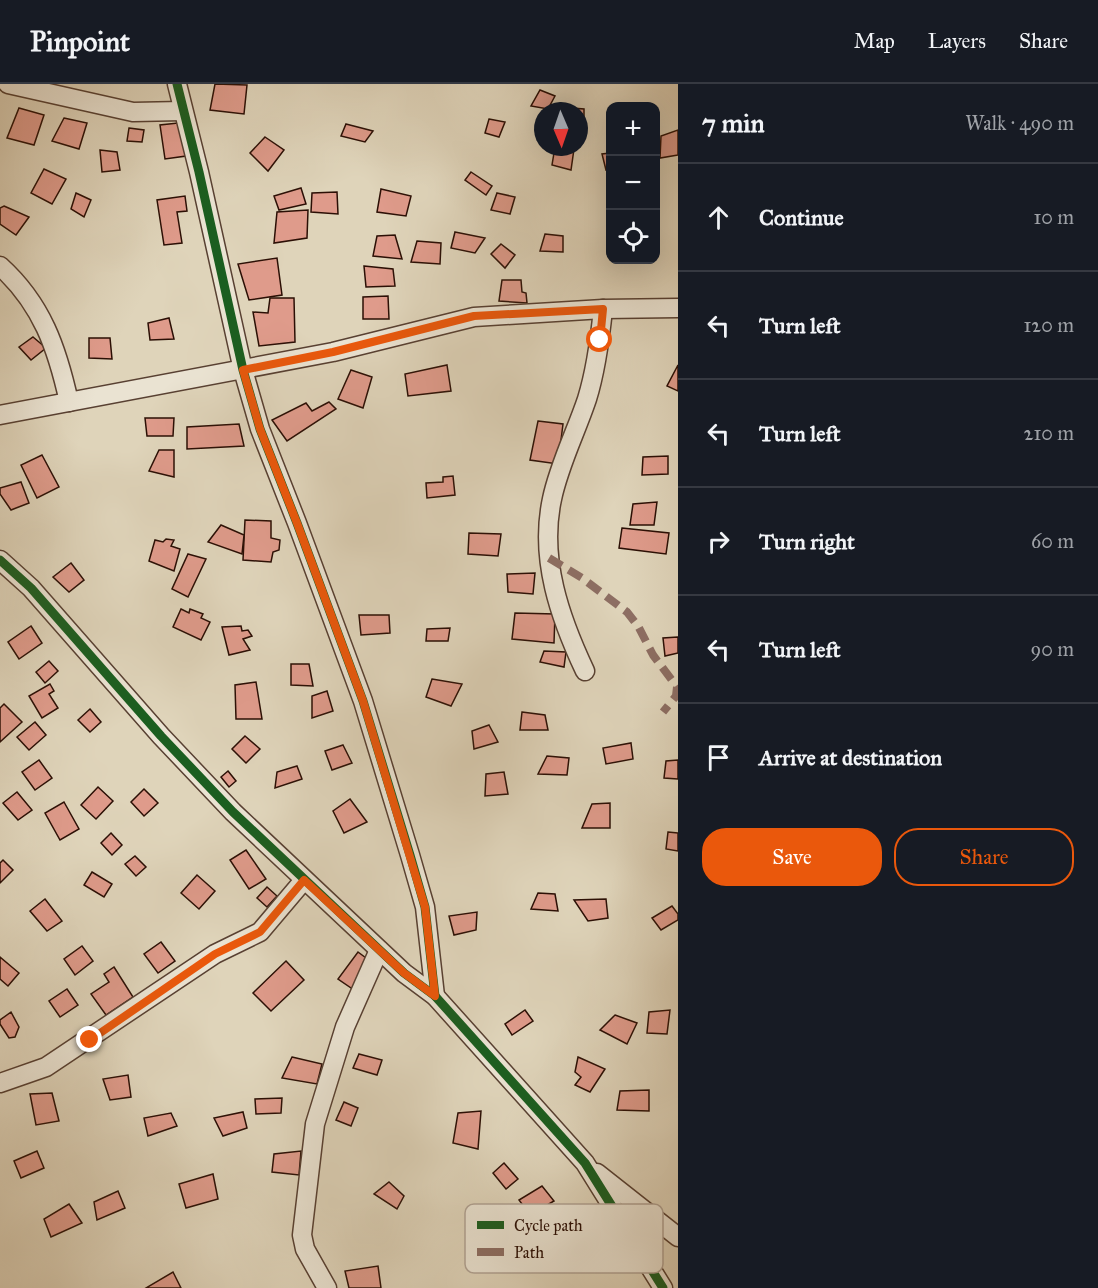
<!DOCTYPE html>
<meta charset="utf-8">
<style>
body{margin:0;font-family:"IM FELL Great Primer",serif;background:#20242c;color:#f1f3f6}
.controls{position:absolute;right:18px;top:18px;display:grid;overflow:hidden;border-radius:12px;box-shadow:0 6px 24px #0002}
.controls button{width:54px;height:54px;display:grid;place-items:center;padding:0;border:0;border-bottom:2px solid #363941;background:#171b24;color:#f1f3f6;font:30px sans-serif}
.compass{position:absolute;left:534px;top:18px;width:54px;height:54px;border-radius:50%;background:#171b24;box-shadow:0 6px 24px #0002;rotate:178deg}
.stop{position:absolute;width:18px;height:18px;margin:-14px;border:4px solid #ea580c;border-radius:50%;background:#fff}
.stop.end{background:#ea580c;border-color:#fff;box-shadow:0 2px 6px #0008}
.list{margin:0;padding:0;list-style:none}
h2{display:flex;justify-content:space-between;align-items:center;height:78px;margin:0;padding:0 24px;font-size:26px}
h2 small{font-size:20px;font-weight:400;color:#9ea1a6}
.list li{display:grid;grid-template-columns:39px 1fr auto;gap:18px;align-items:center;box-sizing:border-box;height:108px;padding:0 24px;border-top:2px solid #363941}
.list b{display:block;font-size:22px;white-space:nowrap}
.list em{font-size:20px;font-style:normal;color:#9ea1a6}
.actions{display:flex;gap:12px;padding:18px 24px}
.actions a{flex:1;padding:14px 0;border:2px solid #ea580c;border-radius:24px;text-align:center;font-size:21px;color:#ea580c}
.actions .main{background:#ea580c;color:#fff}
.icon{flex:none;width:33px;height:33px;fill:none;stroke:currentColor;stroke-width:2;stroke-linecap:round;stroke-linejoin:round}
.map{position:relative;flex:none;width:678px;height:1204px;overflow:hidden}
header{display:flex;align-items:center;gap:36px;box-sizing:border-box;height:84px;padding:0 30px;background:#171b24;border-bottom:2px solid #363941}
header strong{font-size:28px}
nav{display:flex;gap:33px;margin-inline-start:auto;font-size:21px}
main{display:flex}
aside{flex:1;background:#171b24}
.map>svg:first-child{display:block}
.building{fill:#df9b8b;stroke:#2b0f05;stroke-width:1.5}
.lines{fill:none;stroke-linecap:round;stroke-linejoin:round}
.street-casing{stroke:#584032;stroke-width:21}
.street{stroke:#eae3d2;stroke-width:18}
.quiet{stroke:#8d6e63;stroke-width:8;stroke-dasharray:15 8;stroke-linecap:butt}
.cycleway-casing{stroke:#eae3d2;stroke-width:13}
.cycleway{stroke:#1b5e20;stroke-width:9}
.route{stroke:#ea580c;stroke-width:8}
.key{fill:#eae3d2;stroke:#b1a394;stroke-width:1.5}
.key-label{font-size:16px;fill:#2b0f05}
</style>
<header>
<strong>Pinpoint</strong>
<nav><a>Map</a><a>Layers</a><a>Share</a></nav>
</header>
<main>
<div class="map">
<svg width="678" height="1204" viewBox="0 0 678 1204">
<rect width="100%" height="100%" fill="#dfd4ba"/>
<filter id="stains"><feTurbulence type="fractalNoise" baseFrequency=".00333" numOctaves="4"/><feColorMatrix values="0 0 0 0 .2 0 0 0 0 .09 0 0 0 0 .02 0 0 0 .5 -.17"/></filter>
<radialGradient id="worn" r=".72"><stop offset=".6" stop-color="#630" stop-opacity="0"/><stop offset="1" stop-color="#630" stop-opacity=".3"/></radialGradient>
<!-- building -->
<g class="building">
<path d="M215,0L247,1L244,30L210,26Z"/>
<path d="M540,6L555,12L548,25L531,22Z"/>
<path d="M19,24L44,31L34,61L7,54Z"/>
<path d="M572,24L584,25V43L579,42V27H570Z"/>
<path d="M64,34L87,39L79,65L52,57Z"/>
<path d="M489,35L505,38L499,53L485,49Z"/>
<path d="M178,39L186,72L165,75L160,41Z"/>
<path d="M346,40L373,47L365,58L341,52Z"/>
<path d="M129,44L144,46L142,58L127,57Z"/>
<path d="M678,46V71L660,74L661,52Z"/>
<path d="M265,53L284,66L268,87L250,69Z"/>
<path d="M555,63L574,65L571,86L552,81Z"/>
<path d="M100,66L117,68L120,86L102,88Z"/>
<path d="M610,69V85L606,86L602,70Z"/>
<path d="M44,85L66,95L52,120L31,109Z"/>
<path d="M471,88L492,102L486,111L465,96Z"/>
<path d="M301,104L306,120L279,126L274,112Z"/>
<path d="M381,105L411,112L406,132L377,128Z"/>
<path d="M337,108L338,130L311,128L312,109Z"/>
<path d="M76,109L91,116L84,133L71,125Z"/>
<path d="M497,109L515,113L510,130L491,126Z"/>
<path d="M185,112L187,127L177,128L182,159L164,161L157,116Z"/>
<path d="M4,122L29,133L16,151L0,140V124Z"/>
<path d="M308,126L307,154L274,159L277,128Z"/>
<path d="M455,148L485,154L475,169L451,164Z"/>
<path d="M545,150L563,152V168L540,167Z"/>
<path d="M395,151L402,175L373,172L377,152Z"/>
<path d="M417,157L441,159L440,180L411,178Z"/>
<path d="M501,160L515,171L505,184L491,170Z"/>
<path d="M277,174L282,211L249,216L238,180Z"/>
<path d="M364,182L393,185L395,202L366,203Z"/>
<path d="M502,196H521L522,208L526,209L527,219L499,217Z"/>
<path d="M388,212L389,235H363V213Z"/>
<path d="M270,214H294L295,258L259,262L253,228L268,229Z"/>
<path d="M169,234L174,255L150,256L148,239Z"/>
<path d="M33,253L46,264L31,276L19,263Z"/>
<path d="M89,254H110L112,275L89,274Z"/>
<path d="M447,281L451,307L408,312L405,290Z"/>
<path d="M678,281V307L667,302Z"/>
<path d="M351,286L372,293L363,324L338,315Z"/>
<path d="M329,318L336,325L287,357L272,336L306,319L312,327Z"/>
<path d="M145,334H174L173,352H147Z"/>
<path d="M538,337L563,340L558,380L530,376Z"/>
<path d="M239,340L244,362L187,365V343Z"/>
<path d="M159,366H174V393L149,387Z"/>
<path d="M42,371L59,403L37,414L21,381Z"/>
<path d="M668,372V390L642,391L643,373Z"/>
<path d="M453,392L455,411L427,414L426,399L443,398V393Z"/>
<path d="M21,398L29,419L11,426L0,410V404Z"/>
<path d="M657,418L654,441H630L633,420Z"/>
<path d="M245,436L271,437V454L280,456L279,466L273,468L271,478L243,476Z"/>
<path d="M221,441L244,451L242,470L208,458Z"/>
<path d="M622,444L669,449L666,470L619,464Z"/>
<path d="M469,449L501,450L498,472L468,470Z"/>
<path d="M166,455L174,456L171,462L180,465L174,487L149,477L155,456L163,458Z"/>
<path d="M188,470L206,475L188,513L172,505Z"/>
<path d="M71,479L84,496L69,508L53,493Z"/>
<path d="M535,489L533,510L508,508L507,490Z"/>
<path d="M181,525L189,529L190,525L203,530L201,534L210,538L201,556L173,543Z"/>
<path d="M515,529L555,530L554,559L512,555Z"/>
<path d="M359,531H389L390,549L361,551Z"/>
<path d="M31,542L42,559L19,575L8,558Z"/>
<path d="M241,542L242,547L248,546L252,552L243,555L250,566L229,571L222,543Z"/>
<path d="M450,544L448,557H426L427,545Z"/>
<path d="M678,553V569L665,572L663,554Z"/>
<path d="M544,567L566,568L564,583L540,578Z"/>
<path d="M49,577L58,587L45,599L36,588Z"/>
<path d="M291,580H309L313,602L291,601Z"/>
<path d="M432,595L462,600L451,622L426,613Z"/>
<path d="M256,598L262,635H236L235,601Z"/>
<path d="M50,600L54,607L49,610L58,624L42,634L29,612Z"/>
<path d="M327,607L333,627L312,634V612Z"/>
<path d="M4,620L22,638L0,658V624Z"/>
<path d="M90,625L101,638L90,648L78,636Z"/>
<path d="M522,628L545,631L548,646H520Z"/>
<path d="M35,638L46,651L29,666L17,653Z"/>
<path d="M489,641L498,658L474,665L472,647Z"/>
<path d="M245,652L260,665L246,679L232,665Z"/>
<path d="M631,659L633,675L606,680L603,664Z"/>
<path d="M343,661L352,679L332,686L325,667Z"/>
<path d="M547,672L569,674L567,691L538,690Z"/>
<path d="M39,676L52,694L35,706L22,688Z"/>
<path d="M678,676V695L664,694L666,677Z"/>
<path d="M297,682L302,695L275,704L277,688Z"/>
<path d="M228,687L236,697L229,703L221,693Z"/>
<path d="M504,688L508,710L485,712L486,690Z"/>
<path d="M98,703L113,717L96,735L81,721Z"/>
<path d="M144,705L158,719L144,732L131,718Z"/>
<path d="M17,708L32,726L18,736L3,719Z"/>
<path d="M350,715L367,738L344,749L333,727Z"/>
<path d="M64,718L79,745L60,756L45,729Z"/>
<path d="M610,719V744H582L592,720Z"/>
<path d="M668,748L678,749V767L666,765Z"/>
<path d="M111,749L122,761L112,771L101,759Z"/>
<path d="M246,766L266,795L249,805L230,776Z"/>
<path d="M135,772L146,783L136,792L125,780Z"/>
<path d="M3,776L13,786L0,799V779Z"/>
<path d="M92,788L112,800L104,813L84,801Z"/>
<path d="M197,791L215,807L199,825L181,809Z"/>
<path d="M267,803L277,812L267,823L257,814Z"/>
<path d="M538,809L555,810L558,827L531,825Z"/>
<path d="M45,815L62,837L47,847L30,827Z"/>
<path d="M606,815L608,834L588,837L574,816Z"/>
<path d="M672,822L678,830V836L661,846L652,834Z"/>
<path d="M477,828L476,846L454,851L449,832Z"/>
<path d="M161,858L175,877L158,889L144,870Z"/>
<path d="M82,862L93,877L75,891L64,875Z"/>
<path d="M358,868L370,877L354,906L338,895Z"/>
<path d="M0,873L19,889L8,902L0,895Z"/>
<path d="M286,877L304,896L271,927L253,909Z"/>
<path d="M114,883L133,913L106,931L91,910L109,898L104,890Z"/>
<path d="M67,905L78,921L60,933L49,917Z"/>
<path d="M525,926L533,937L512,951L505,940Z"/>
<path d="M670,926L667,950L647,949L649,928Z"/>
<path d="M11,928L19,943L15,953L9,954L0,940V936Z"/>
<path d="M615,931L637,939L627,960L600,946Z"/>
<path d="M359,970L382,976L377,991L353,984Z"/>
<path d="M292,973L322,980L317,1000L282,994Z"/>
<path d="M578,973L605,985L590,1008L575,1001L581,993L575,988Z"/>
<path d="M128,991L131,1013L110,1016L103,995Z"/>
<path d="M649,1006V1027L617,1026L620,1007Z"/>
<path d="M52,1009L59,1037L36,1041L30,1010Z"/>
<path d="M282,1014L281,1029L256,1030L255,1015Z"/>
<path d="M344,1018L358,1024L351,1042L336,1036Z"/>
<path d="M481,1027L478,1065L453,1059L458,1029Z"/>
<path d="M243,1028L247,1044L223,1052L214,1034Z"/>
<path d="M171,1029L177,1042L148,1052L144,1034Z"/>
<path d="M37,1067L44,1084L21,1094L14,1077Z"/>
<path d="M301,1067L299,1091L272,1088L274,1070Z"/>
<path d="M504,1079L518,1095L506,1105L493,1089Z"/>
<path d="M213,1090L218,1115L186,1124L179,1100Z"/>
<path d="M389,1098L404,1112L397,1125L374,1110Z"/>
<path d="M542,1102L554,1117L530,1131L519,1116Z"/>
<path d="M118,1107L125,1124L97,1136L94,1118Z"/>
<path d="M69,1120L82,1139L51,1153L44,1135Z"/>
<path d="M378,1182L381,1204H349L345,1187Z"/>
<path d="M173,1188L181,1204H146Z"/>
</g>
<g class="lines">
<defs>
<g id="street">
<path d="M8,0L133,28L182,27"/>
<path d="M177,0L199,88L243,286L260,345L297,439L363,617L410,771L425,823L435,912"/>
<path d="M0,182C42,220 57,264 69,318"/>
<path d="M0,331L333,268L474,233L603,225L678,224"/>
<path d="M0,476L31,504L161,652L233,728L404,889L435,912L585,1079L663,1204"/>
<path d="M585,587C560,534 539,475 552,415C559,381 576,348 587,315C596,286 600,255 603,225"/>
<path d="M0,999L46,983L215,870L260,848L304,796"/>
<path d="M597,1089L678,1153"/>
<path d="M327,1204L305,1165L302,1151L315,1040L345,943L379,866"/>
</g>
</defs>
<!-- street casing -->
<use href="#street" class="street-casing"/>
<!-- street -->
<use href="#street" class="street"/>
<!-- quiet -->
<path class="quiet" d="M549,474L582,494L627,528L638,542L653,571L677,603L676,612L663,628"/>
<defs>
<g id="cycleway">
<path d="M177,0L199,88L243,286L260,345L297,439L363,617L410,771L425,823L435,912"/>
<path d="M0,476L31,504L161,652L233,728L404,889L435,912L585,1079L663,1204"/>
</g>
</defs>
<!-- cycleway casing -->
<use href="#cycleway" class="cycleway-casing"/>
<!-- cycleway -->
<use href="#cycleway" class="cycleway"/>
</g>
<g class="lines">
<!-- route -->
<path class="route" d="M90,956L215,870L260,848L304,796L404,889L435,912L425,823L363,617L297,439L260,345L243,286L333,268L474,232L603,225L600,256"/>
</g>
<!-- legend -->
<rect x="465" y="1120" width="198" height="69" rx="9" class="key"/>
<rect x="477" y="1137" width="27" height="8" fill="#1b5e20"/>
<rect x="477" y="1164" width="27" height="8" fill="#8d6e63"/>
<g class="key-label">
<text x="514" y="1147">Cycle path</text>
<text x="514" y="1174">Path</text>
</g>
<rect width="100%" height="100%" filter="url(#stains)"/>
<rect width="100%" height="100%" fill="url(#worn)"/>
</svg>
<div class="controls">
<button>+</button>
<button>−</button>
<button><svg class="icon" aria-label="locate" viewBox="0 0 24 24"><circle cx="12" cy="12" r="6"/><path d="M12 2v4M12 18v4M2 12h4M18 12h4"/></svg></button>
</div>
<svg class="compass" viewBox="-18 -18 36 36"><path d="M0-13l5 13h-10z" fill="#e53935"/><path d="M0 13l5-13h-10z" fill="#9ea1a6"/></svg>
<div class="stop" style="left:600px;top:256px"></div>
<div class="stop end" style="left:90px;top:956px"></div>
</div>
<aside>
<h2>7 min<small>Walk · 490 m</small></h2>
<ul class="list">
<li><svg class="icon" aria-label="ahead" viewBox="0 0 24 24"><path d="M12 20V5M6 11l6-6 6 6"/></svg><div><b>Continue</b></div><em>10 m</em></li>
<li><svg class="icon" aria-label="left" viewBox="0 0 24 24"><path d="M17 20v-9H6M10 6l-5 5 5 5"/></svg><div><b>Turn left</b></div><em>120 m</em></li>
<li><svg class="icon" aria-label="left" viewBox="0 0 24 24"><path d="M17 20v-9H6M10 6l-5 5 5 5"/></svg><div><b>Turn left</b></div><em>210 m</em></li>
<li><svg class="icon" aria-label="right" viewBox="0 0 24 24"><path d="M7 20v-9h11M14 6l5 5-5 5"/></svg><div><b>Turn right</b></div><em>60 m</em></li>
<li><svg class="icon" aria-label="left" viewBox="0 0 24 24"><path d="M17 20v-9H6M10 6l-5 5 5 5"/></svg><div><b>Turn left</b></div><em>90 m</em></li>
<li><svg class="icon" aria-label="arrive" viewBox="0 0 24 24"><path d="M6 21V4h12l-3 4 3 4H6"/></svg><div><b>Arrive at destination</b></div></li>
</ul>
<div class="actions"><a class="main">Save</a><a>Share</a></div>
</aside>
</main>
